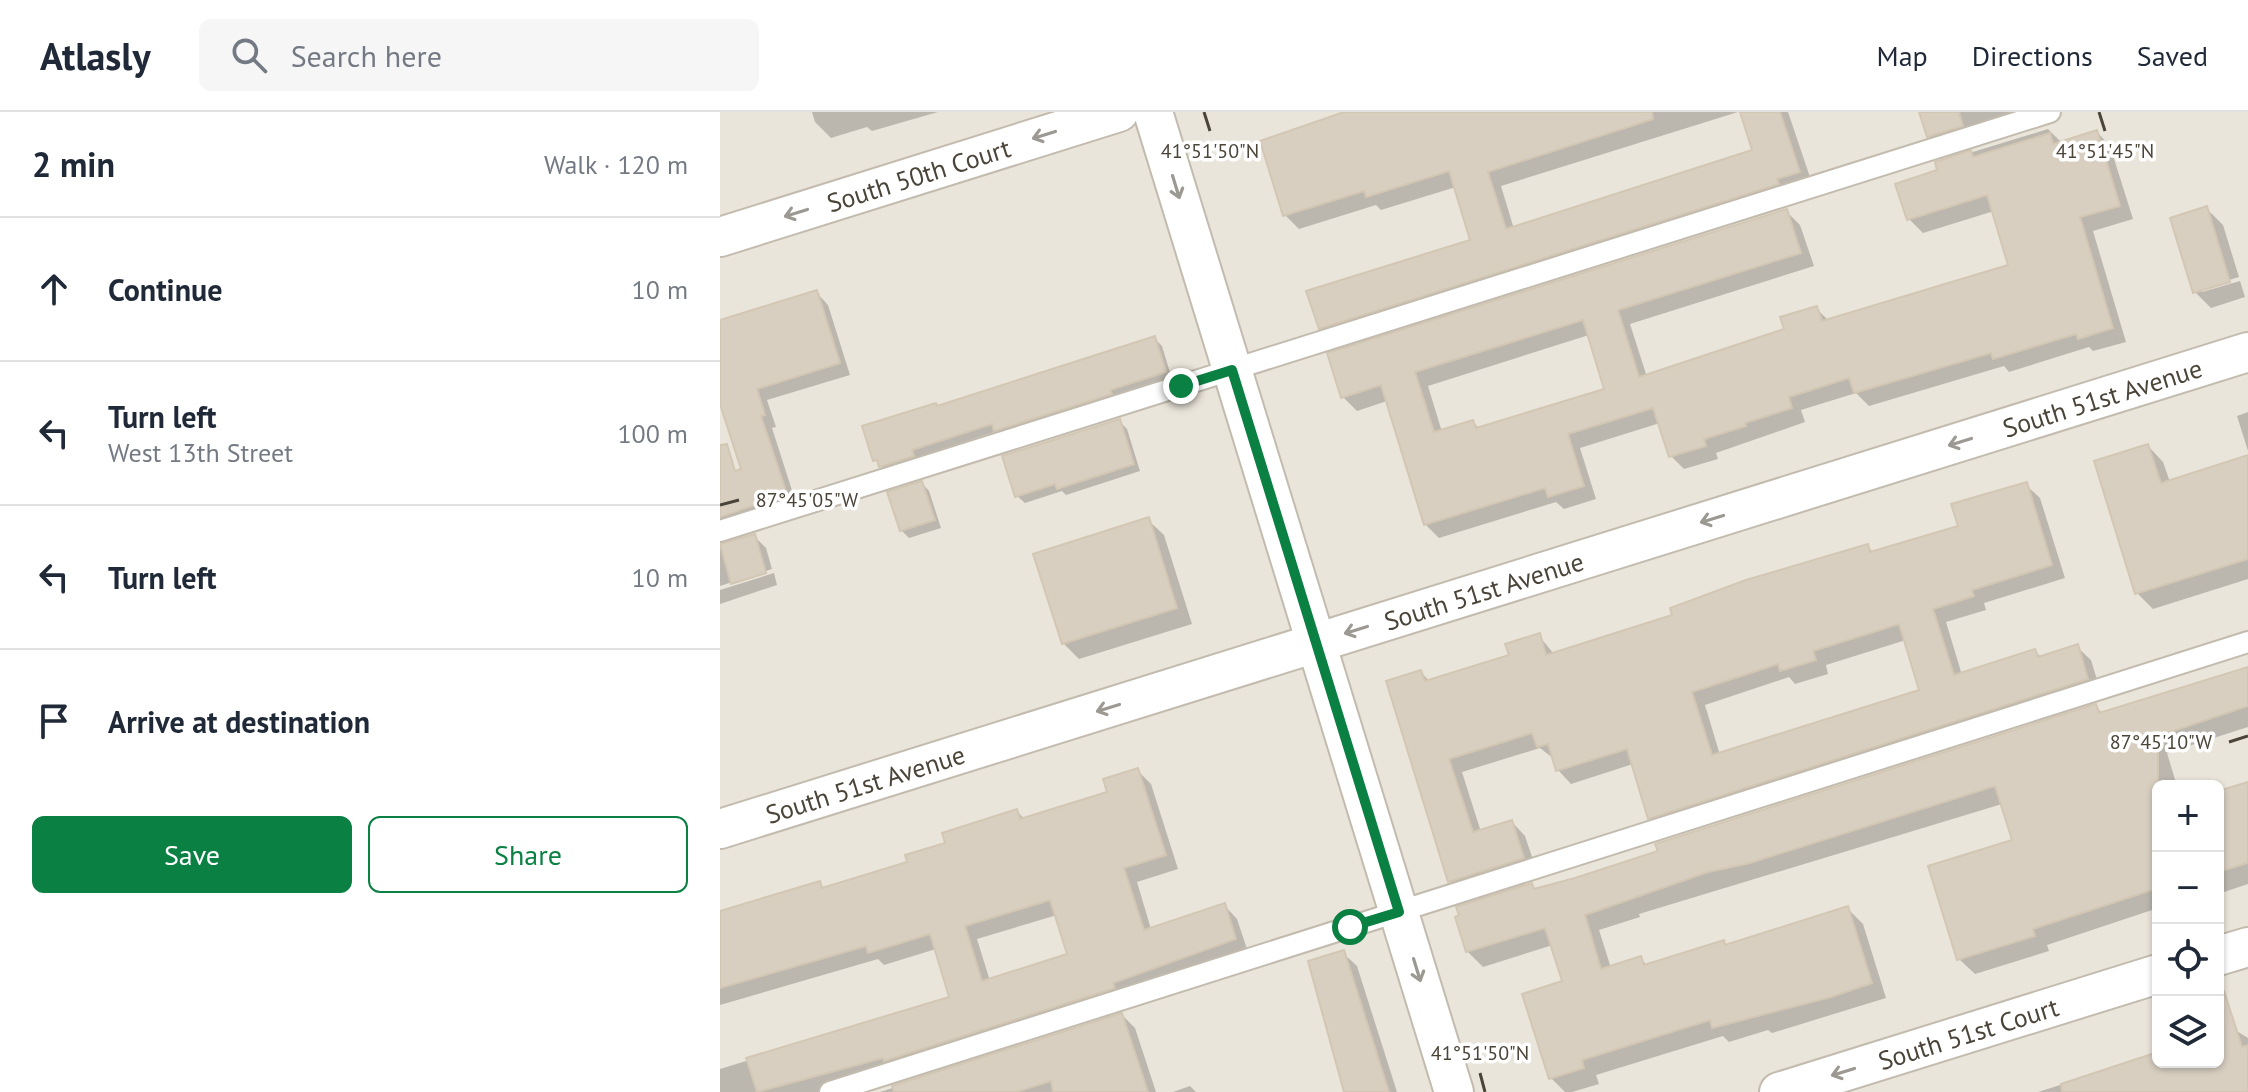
<!DOCTYPE html>
<meta charset="utf-8">
<style>
body{margin:0;font-family:"PT Sans",sans-serif;background:#f6f6f7;color:#1f2937}
.controls{position:absolute;right:24px;bottom:24px;display:grid;overflow:hidden;border-radius:12px;box-shadow:0 2px 6px #0004}
.controls button{width:72px;height:72px;display:grid;place-items:center;padding:0;border:0;border-bottom:2px solid #e0e1e3;background:#fff;color:#1f2937;font:40px sans-serif}
.stop{position:absolute;width:24px;height:24px;margin:-18px;border:6px solid #0b8043;border-radius:50%;background:#fff}
.stop.end{background:#0b8043;border-color:#fff;box-shadow:0 2px 8px #0008}
.list{margin:0;padding:0;list-style:none}
h2{display:flex;justify-content:space-between;align-items:center;height:104px;margin:0;padding:0 32px;font-size:34px}
h2 small{font-size:26px;font-weight:400;color:#747a83}
.list li{display:grid;grid-template-columns:52px 1fr auto;gap:24px;align-items:center;box-sizing:border-box;height:144px;padding:0 32px;border-top:2px solid #e0e1e3}
.list b{display:block;font-size:30px;white-space:nowrap}
.list p{margin:0;font-size:26px;white-space:nowrap;color:#747a83}
.list em{font-size:26px;font-style:normal;color:#747a83}
.actions{display:flex;gap:16px;padding:24px 32px}
.actions a{flex:1;padding:18px 0;border:2px solid #0b8043;border-radius:12px;text-align:center;font-size:28px;color:#0b8043}
.actions .main{background:#0b8043;color:#fff}
.icon{flex:none;width:44px;height:44px;fill:none;stroke:currentColor;stroke-width:2;stroke-linecap:round;stroke-linejoin:round}
.map{position:relative;flex:none;width:1528px;height:980px;overflow:hidden}
header{display:flex;align-items:center;gap:48px;box-sizing:border-box;height:112px;padding:0 40px;background:#fff;border-bottom:2px solid #e0e1e3}
header strong{font-size:38px}
nav{display:flex;gap:44px;margin-inline-start:auto;font-size:28px}
.search{width:560px;height:72px;background:#f6f6f7;display:flex;align-items:center;gap:20px;box-sizing:border-box;padding:0 28px;border-radius:12px;color:#747a83;font-size:30px}
main{display:flex}
aside{flex:1;background:#fff}
.map>svg:first-child{display:block}
.residential{fill:#eae5da;fill-rule:evenodd}
.shadow{fill:#0003;fill-rule:evenodd}
.building{fill:#d8cfc1;stroke:#d3c7b4;stroke-width:2;fill-rule:evenodd}
.lines{fill:none;stroke-linecap:round;stroke-linejoin:round}
.lane-casing{stroke:#c2bbae;stroke-width:24}
.street-casing{stroke:#c2bbae;stroke-width:42}
.lane{stroke:#fff;stroke-width:20}
.street{stroke:#fff;stroke-width:38}
.oneway{stroke:#9c9892}
.route{stroke:#0b8043;stroke-width:10}
.ticks{fill:none;stroke:#4b4439;stroke-width:3}
.labels{text-anchor:middle;dominant-baseline:central;stroke-width:7;stroke-linejoin:round;paint-order:stroke}
.street-label{font-size:26px;fill:#4b4439;stroke:#fff}
.ticks-label{font-size:20px;text-anchor:middle;fill:#4b4439;stroke:#fff;stroke-width:7;stroke-linejoin:round;paint-order:stroke}
</style>
<header>
<strong>Atlasly</strong>
<div class="search"><svg class="icon" aria-label="search" viewBox="0 0 24 24"><circle cx="10" cy="10" r="6"/><path d="M15 15l6 6"/></svg>Search here</div>
<nav><a>Map</a><a>Directions</a><a>Saved</a></nav>
</header>
<main>
<aside>
<h2>2 min<small>Walk · 120 m</small></h2>
<ul class="list">
<li><svg class="icon" aria-label="ahead" viewBox="0 0 24 24"><path d="M12 20V5M6 11l6-6 6 6"/></svg><div><b>Continue</b></div><em>10 m</em></li>
<li><svg class="icon" aria-label="left" viewBox="0 0 24 24"><path d="M17 20v-9H6M10 6l-5 5 5 5"/></svg><div><b>Turn left</b><p>West 13th Street</p></div><em>100 m</em></li>
<li><svg class="icon" aria-label="left" viewBox="0 0 24 24"><path d="M17 20v-9H6M10 6l-5 5 5 5"/></svg><div><b>Turn left</b></div><em>10 m</em></li>
<li><svg class="icon" aria-label="arrive" viewBox="0 0 24 24"><path d="M6 21V4h12l-3 4 3 4H6"/></svg><div><b>Arrive at destination</b></div></li>
</ul>
<div class="actions"><a class="main">Save</a><a>Share</a></div>
</aside>
<div class="map">
<svg width="1528" height="980" viewBox="0 0 1528 980">
<rect width="100%" height="100%" fill="#f6f3ec"/>
<!-- residential -->
<path class="residential" d="M0,0H1528V980H0ZM1438,674H1498V950H1438Z"/>
<!-- shadow -->
<g class="shadow">
<path d="M92,0H218L152,19L147,15L111,26L95,10Z"/>
<path d="M651,0H1018L781,74L794,117L1035,39L1022,0H1068L1093,74L615,230L601,216L753,129L736,75L661,98L656,93L579,117L565,103Z"/>
<path d="M1202,0H1332L1223,38L1209,24Z"/>
<path d="M1328,17L1342,31L1377,20L1390,34L1413,107L1373,119L1406,230L1373,239L1369,235L1289,260L1284,254L1149,294L1136,281L1081,298L1085,310L996,341L998,347L964,357L951,344L940,311L860,336L876,387L844,397L836,390L719,426L705,412L667,289L637,299L623,285L1066,99L1080,113L1094,154L910,212L927,265L1066,218L1096,196L1109,209L1291,155L1274,99L1203,121L1189,107L1220,60L1217,51ZM869,223L886,278L760,317L753,310L722,320L708,274Z"/>
<path d="M1487,97L1503,113L1519,165L1482,176V180L1520,169L1525,185L1491,196L1475,180Z"/>
<path d="M96,180L108,193L130,263L47,288L56,315L52,316L77,394L0,428V366L23,359L0,286V210Z"/>
<path d="M434,226L442,234L452,267L283,326L277,319L199,345L201,352L168,362L155,348L219,296Z"/>
<path d="M1528,300V339L1517,304Z"/>
<path d="M399,309L407,317L420,359L346,383L342,379L305,391L297,384Z"/>
<path d="M1428,334L1443,350L1450,370L1528,345V467L1433,497L1417,481Z"/>
<path d="M202,371L209,379L221,416L189,426L181,418Z"/>
<path d="M1306,373L1320,386L1345,466L1264,491L1266,498L1226,510L1242,563L1315,539L1322,546L1357,535L1371,548L1381,581L943,719L930,706L913,652L851,672L838,658L834,647L820,636L742,660L761,720L792,710L805,724L817,760L744,783L730,769L701,560L710,570L791,544L819,524L834,542L955,504L1147,434L1154,441L1240,415ZM1186,528L1202,579L1000,643L985,593L1069,565L1075,572L1108,562L1106,553Z"/>
<path d="M428,408L444,423L472,512L359,547L343,531Z"/>
<path d="M34,424L46,436L52,457L0,474V433Z"/>
<path d="M54,461L57,473L0,492V478Z"/>
<path d="M1528,557V615L1447,641L1457,674H1438V796L1327,833L1329,839L1255,862L1239,847L1294,729L1282,692L919,802L920,805L879,818L891,856L921,847L928,854L1003,830L1007,834L1127,796L1143,812L1166,886L1052,921L1048,918L1009,930L1003,924L876,963L879,972L852,980H845L831,966L844,870L833,833L763,855L747,839L812,773L817,779L855,768L1375,594L1383,602Z"/>
<path d="M418,659L431,672L458,757L417,770L431,817L504,793L517,807L528,840L121,980H0V957L232,886L216,837L164,853L158,847L0,893V801L99,771L105,777L189,751L297,699L305,708L389,681ZM337,803L350,844L270,869L257,827Z"/>
<path d="M1528,671V772L1498,782V681Z"/>
<path d="M623,841L637,854L677,980H628Z"/>
<path d="M402,903L415,916L436,980H160Z"/>
<path d="M1515,918L1528,926V980H1318L1438,942V950H1498V923Z"/>
<path d="M470,974L476,980H453Z"/>
</g>
<!-- building -->
<g class="building">
<path d="M624,0H932L933,7L768,60L786,117L1032,38L1020,0H1060L1080,60L1057,67L1059,72L599,217L586,179L750,128L729,59L646,85L644,79L563,104L540,29Z"/>
<path d="M1199,0H1239L1243,14L1207,25Z"/>
<path d="M1377,18L1400,94L1360,105L1393,216L1358,227L1356,222L1273,247L1271,241L1134,281L1129,266L1069,285L1072,296L1025,311L1026,314L984,327L986,334L949,345L933,296L848,322L864,374L828,385L825,376L704,413L661,273L621,286L607,241L1067,97L1081,141L898,198L919,265L1064,217L1060,205L1097,194L1102,209L1288,153L1267,83L1187,108L1175,72L1217,58L1215,50L1251,38L1253,45L1330,21L1333,32ZM863,208L884,277L756,316L753,308L714,320L695,260Z"/>
<path d="M1487,94L1510,170L1473,181L1450,106Z"/>
<path d="M97,178L120,251L37,277L45,303L41,304L67,382L0,405V333L7,332L15,359L21,357L0,292V208Z"/>
<path d="M435,224L446,260L390,278L392,282L274,319L272,312L192,338L194,344L159,355L157,348L153,349L142,314L216,291L217,294Z"/>
<path d="M400,307L414,352L337,377L335,372L295,385L282,344Z"/>
<path d="M1428,332L1441,371L1528,343V447L1415,482L1374,349Z"/>
<path d="M202,369L215,408L180,419L167,380Z"/>
<path d="M1307,370L1332,453L1252,478L1254,484L1213,497L1234,563L1315,537L1318,545L1358,532L1368,567L928,707L907,637L836,659L828,632L817,635L812,621L729,647L753,720L792,708L804,746L728,770L666,569L701,558L705,569L789,543L785,532L820,521L826,543L952,503L950,496L1026,468L1148,432L1150,440L1238,414L1231,392ZM1179,512L1199,578L992,643L972,580L1058,552L1060,559L1096,548L1093,539Z"/>
<path d="M429,405L457,496L342,532L313,442Z"/>
<path d="M35,422L46,461L11,472L0,432Z"/>
<path d="M1528,555V594L1444,622L1438,640V776L1313,817L1315,824L1237,848L1208,754L1292,728L1275,674L1030,751L988,760L865,803L881,857L921,844L924,853L1004,828L1005,833L1128,794L1152,871L1111,885L992,916L990,908L862,948L864,956L829,967L802,882L842,869L825,816L746,840L735,805L739,803L736,795L812,771L814,777L855,766L938,739L935,732L1376,592L1379,601Z"/>
<path d="M418,656L446,743L404,756L424,818L505,791L516,827L393,871L395,876L164,949L163,946L37,980L26,946L229,885L210,822L148,841L146,834L0,876V799L100,769L102,776L187,750L185,743L225,731L222,721L297,697L300,707L387,680L383,667ZM330,788L347,842L262,869L245,814Z"/>
<path d="M1528,670V751L1498,760V679Z"/>
<path d="M624,838L644,901L669,980H624L588,849Z"/>
<path d="M1504,879L1522,935L1528,933V980H1342L1341,972L1438,940V950H1498V880Z"/>
<path d="M402,901L428,980H333L331,969L296,980H174L172,974Z"/>
</g>
<g class="lines">
<defs>
<g id="lane">
<path d="M0,419L1330,0"/>
<path d="M110,980L1528,530"/>
</g>
<g id="street">
<path d="M433,0L734,980"/>
<path id="s1" d="M0,125L399,0"/>
<path id="s2" d="M0,717L1528,240"/>
<path d="M1498,844L1528,835"/>
<path id="s3" d="M1059,980L1438,862"/>
</g>
</defs>
<!-- lane casing -->
<use href="#lane" class="lane-casing"/>
<!-- street casing -->
<use href="#street" class="street-casing"/>
<!-- lane -->
<use href="#lane" class="lane"/>
<!-- street -->
<use href="#street" class="street"/>
</g>
<!-- one-way arrows -->
<defs><path id="oneway-shaft" d="M-6 0H5M1.5-3L5.5 0L1.5 3" fill="none" stroke-width="1.6" stroke-linecap="round" stroke-linejoin="round" transform="scale(2)"/></defs>
<g class="oneway">
<use href="#oneway-shaft" transform="translate(324 23) rotate(163)"/>
<use href="#oneway-shaft" transform="translate(456 75) rotate(73)"/>
<use href="#oneway-shaft" transform="translate(76 101) rotate(163)"/>
<use href="#oneway-shaft" transform="translate(1240 330) rotate(163)"/>
<use href="#oneway-shaft" transform="translate(992 407) rotate(163)"/>
<use href="#oneway-shaft" transform="translate(636 518) rotate(163)"/>
<use href="#oneway-shaft" transform="translate(388 596) rotate(163)"/>
<use href="#oneway-shaft" transform="translate(697 858) rotate(73)"/>
<use href="#oneway-shaft" transform="translate(1123 960) rotate(163)"/>
</g>
<g class="lines">
<!-- route -->
<path class="route" d="M461,274L512,258L679,800L630,815"/>
</g>
<!-- ticks -->
<path class="ticks" d="M484,0L490,19M1379,0L1385,19M0,393L19,388M1509,630L1528,624M760,961L765,980"/>
<g class="labels">
<!-- street labels -->
<g class="street-label">
<text stroke="none"><textPath href="#s1" startOffset="208">South 50th Court</textPath></text>
<text stroke="none"><textPath href="#s2" startOffset="1448">South 51st Avenue</textPath></text>
<text stroke="none"><textPath href="#s2" startOffset="800">South 51st Avenue</textPath></text>
<text stroke="none"><textPath href="#s2" startOffset="152">South 51st Avenue</textPath></text>
<text stroke="none"><textPath href="#s3" startOffset="198">South 51st Court</textPath></text>
</g>
</g>
<g class="ticks-label">
<text x="490" y="46">41°51'50"N</text>
<text x="1385" y="46">41°51'45"N</text>
<text x="87" y="395">87°45'05"W</text>
<text x="1441" y="637">87°45'10"W</text>
<text x="760" y="948">41°51'50"N</text>
</g>
</svg>
<div class="controls">
<button>+</button>
<button>−</button>
<button><svg class="icon" aria-label="locate" viewBox="0 0 24 24"><circle cx="12" cy="12" r="6"/><path d="M12 2v4M12 18v4M2 12h4M18 12h4"/></svg></button>
<button><svg class="icon" aria-label="layers" viewBox="0 0 24 24"><path d="M12 4l9 5-9 5-9-5zM3 14l9 5 9-5"/></svg></button>
</div>
<div class="stop" style="left:630px;top:815px"></div>
<div class="stop end" style="left:461px;top:274px"></div>
</div>
</main>
